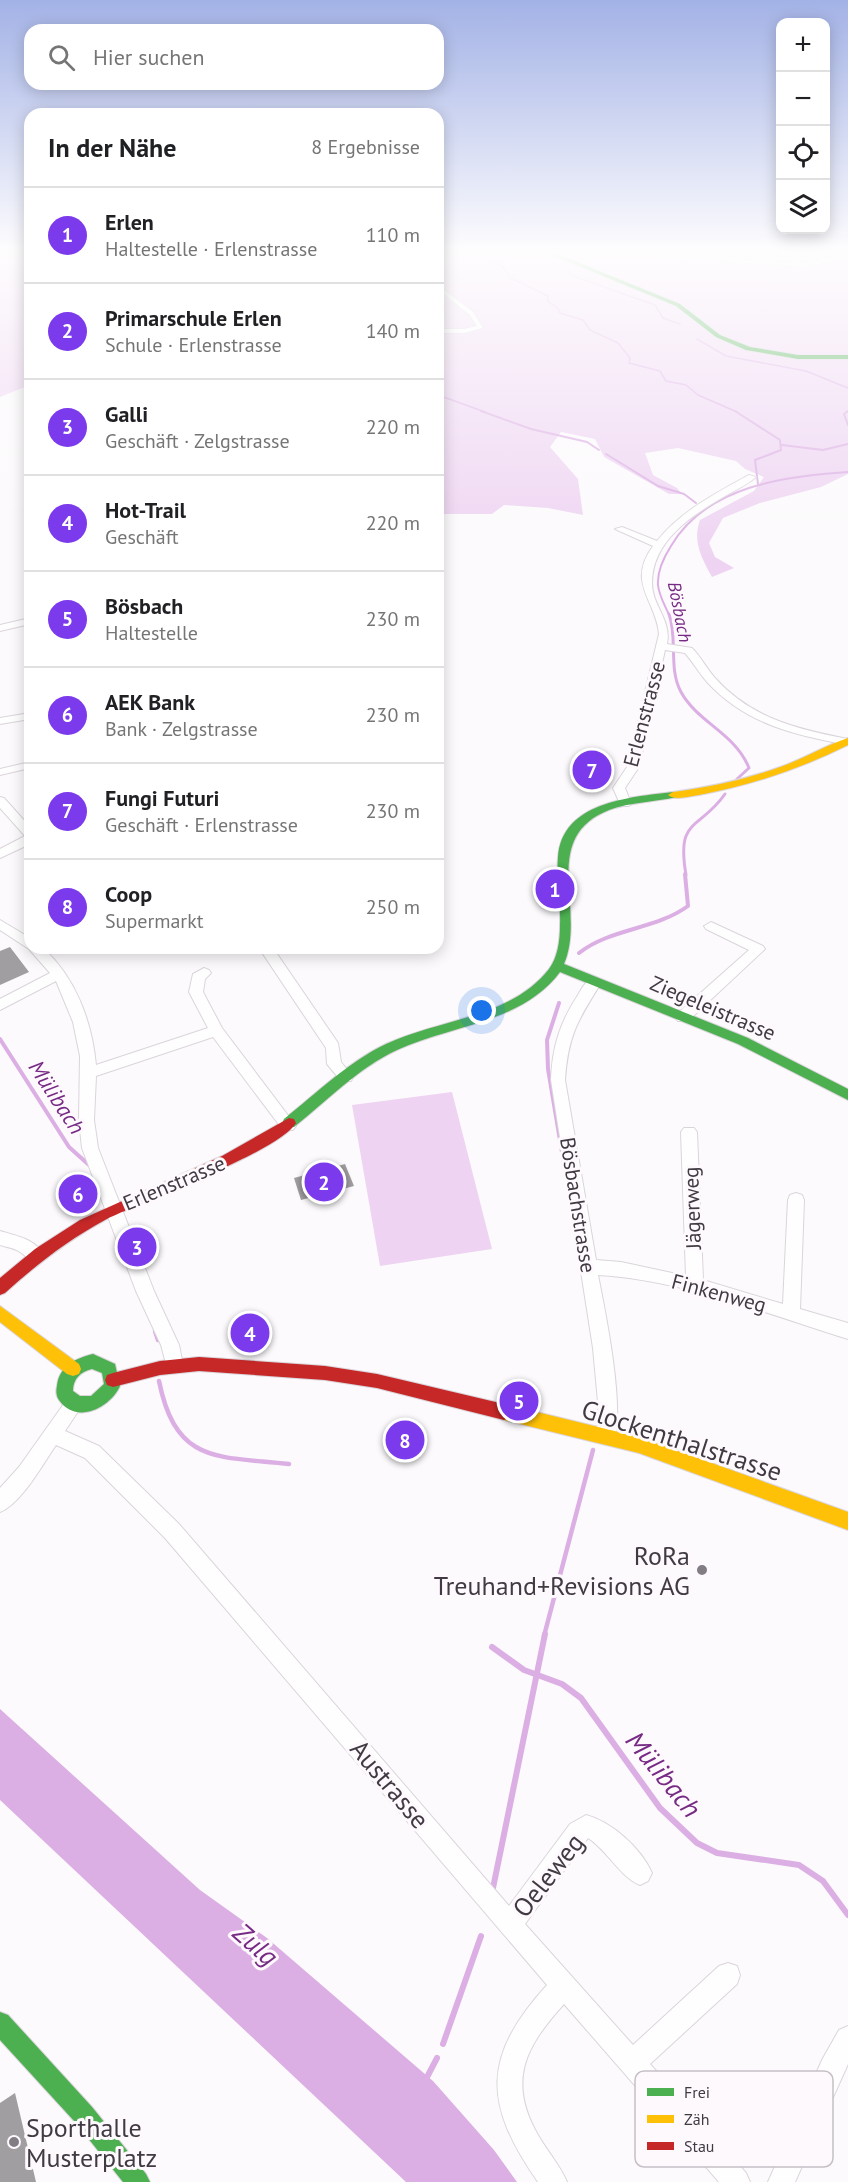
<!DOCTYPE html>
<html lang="de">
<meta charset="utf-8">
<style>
body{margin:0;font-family:"PT Sans",sans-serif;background:#f2f2f2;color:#202124}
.controls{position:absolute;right:18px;top:18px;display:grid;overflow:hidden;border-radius:12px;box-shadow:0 3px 15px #0003}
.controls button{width:54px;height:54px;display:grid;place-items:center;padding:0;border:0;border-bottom:2px solid #e0e0e0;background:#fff;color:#202124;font:30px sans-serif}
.you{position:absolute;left:482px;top:1011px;width:21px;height:21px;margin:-15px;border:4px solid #fff;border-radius:50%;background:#1a73e8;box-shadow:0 0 0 9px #1a73e833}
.badge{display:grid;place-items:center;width:39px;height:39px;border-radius:50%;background:#7c3aed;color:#fff;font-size:20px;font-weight:700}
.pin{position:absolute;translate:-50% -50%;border:3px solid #fff;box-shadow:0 2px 6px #0006}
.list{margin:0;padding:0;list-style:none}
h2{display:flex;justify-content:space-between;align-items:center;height:78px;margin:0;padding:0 24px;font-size:26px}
h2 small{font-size:20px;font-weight:400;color:#757577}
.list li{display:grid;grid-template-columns:39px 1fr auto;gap:18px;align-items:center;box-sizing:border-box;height:96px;padding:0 24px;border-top:2px solid #e0e0e0}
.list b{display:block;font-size:22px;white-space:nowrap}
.list p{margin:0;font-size:20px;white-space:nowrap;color:#757577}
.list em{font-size:20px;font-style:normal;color:#757577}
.icon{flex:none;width:33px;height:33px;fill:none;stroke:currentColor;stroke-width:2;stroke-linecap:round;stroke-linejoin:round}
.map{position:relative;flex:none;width:848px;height:2182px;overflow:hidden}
.search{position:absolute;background:#fff;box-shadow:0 3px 15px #0003;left:24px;top:24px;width:420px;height:66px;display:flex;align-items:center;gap:15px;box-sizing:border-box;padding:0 21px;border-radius:18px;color:#757577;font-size:22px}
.panel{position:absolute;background:#fff;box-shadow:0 3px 15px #0003;left:24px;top:108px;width:420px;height:846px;border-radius:18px}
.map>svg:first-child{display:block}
.green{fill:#eed4f2}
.water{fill:#dcafe4}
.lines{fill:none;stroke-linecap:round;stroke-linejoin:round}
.stream-far5{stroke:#dcafe4;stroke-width:1.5}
.stream-far4{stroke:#dcafe4;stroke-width:2}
.stream-far3{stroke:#dcafe4;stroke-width:3}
.stream-far2{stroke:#dcafe4;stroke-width:4}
.stream-far1{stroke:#dcafe4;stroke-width:4.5}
.stream{stroke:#dcafe4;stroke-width:6}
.building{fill:#a19ea2}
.street-casing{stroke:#dad5db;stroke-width:2}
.fast-casing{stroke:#dad5db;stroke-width:2}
.slow-casing{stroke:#dad5db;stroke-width:2}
.jam-casing{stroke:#dad5db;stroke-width:2}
.street{fill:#fffeff;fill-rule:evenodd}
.fast{fill:#4caf50;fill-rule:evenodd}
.slow{fill:#ffc107;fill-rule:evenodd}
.jam{fill:#c62828;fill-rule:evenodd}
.poi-dot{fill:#827d84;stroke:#fdf9fd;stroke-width:2}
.labels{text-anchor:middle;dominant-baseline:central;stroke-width:6;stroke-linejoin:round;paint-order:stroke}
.far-water-label{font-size:18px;font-style:italic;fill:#762a84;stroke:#fdf9fd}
.street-label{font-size:21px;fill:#413a43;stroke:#fdf9fd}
.water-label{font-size:22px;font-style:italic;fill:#762a84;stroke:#fdf9fd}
.near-street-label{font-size:26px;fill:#413a43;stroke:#fdf9fd}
.near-poi-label{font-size:26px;fill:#413a43;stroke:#fdf9fd;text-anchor:end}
.near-water-label{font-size:27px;font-style:italic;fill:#762a84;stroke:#fdf9fd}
.key{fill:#fdf9fd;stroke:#c5c0c5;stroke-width:1.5}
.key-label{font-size:16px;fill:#413a43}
</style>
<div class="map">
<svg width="848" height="2182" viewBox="0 0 848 2182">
<rect width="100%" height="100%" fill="#fcfafc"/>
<!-- green -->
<g class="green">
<path d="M0,253H30V385L0,397Z"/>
<path d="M438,253H848V474L821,487L760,503L723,518L709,543L715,557L734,568L712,577C702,559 692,541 700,520L754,491L764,477L745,469L736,461L678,448L645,453L653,475L677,488L682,494H669L604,457L595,439L561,432L550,447L578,479L583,515L548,508L504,505L492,514H438Z"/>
<path d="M452,1092L492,1249L380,1266L352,1105Z"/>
</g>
<!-- water -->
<path class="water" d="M0,1709L200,1890L267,1938L433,2081L494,2150L517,2182H406L0,1800Z"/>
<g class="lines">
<!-- stream-far5 -->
<g class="stream-far5">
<path d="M473,253L502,266L511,278L548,296L547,301L557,307L560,313L583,320L590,330L618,343L630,358L629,363L660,371L666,381L686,385L698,395L737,412"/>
<path d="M568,270L573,276L655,305L663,318L680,324"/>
<path d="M697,339L726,356L806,371L848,388"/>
<path d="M438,395L485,412"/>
</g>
<!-- stream-far4 -->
<g class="stream-far4">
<path d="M481,411L531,429L587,442L599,450"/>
<path d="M735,411L780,440L781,450L755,460L758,484"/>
<path d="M848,411L844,414L848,425"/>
<path d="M782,445L823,450L848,444"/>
<path d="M606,454L658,486L684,494L696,503"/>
<path d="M669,615C665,605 659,596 658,585C657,571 664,557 671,546C706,486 785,476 848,472"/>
</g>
<!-- stream-far3 -->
<g class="stream-far3">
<path d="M669,614C678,639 668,668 681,692C698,723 735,733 749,768L737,779"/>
<path d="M686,875C676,817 699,831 725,794"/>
</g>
<!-- stream-far2 -->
<g class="stream-far2">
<path d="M579,953C611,928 655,930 688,906L685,874"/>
<path d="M559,1003L547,1040L548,1069L566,1176"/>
<path d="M0,1039L69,1147L89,1165"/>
</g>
<!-- stream-far1 -->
<g class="stream-far1">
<path d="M155,1331L158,1340"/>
<path d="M159,1381C176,1465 218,1456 289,1464"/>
<path d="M544,1636L593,1450"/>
</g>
<!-- stream -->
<g class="stream">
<path d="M492,1647L524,1670L562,1684L581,1698L660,1808L697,1843L717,1853L799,1865L823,1881L848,1915"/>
<path d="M493,1888L545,1634"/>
<path d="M443,2044L481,1936"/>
<path d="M425,2081L437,2058"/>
</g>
</g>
<!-- building -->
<g class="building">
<path d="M10,947L29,972L0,985V951Z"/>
<path d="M345,1164L354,1186L301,1200L294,1178Z"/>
<path d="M15,2093L36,2182H0V2103Z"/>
</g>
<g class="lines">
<defs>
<g id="street">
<path d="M627,253L799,263L848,255V259L799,267Z"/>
<path d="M438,285L473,312L483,328L464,333H438V329H464L477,326L469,314L438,290Z"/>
<path d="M749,475L756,477C747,485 735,490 725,496C692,515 652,541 652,583C652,606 672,620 667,644L692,648C701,657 706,668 715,678C751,718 796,729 848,739V745C794,735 746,724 707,682C699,673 693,662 685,653L665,650L639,767L625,788L631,803L629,806H621L613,788L627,767L659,634C656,600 626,583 653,546L615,529L622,527L657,541C681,511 716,493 749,475Z"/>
<path d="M30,618V624L0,631V625Z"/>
<path d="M30,713V719L0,724V718Z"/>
<path d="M30,762V768L0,775V769Z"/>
<path d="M0,797L4,798L30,827V844L0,858V849L25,836L0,808Z"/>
<path d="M0,920L30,938V948H43C76,978 92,1022 96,1065L208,1028L189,992L193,974L204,968L209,970L211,973L205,979L203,992L222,1028L296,1126L293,1130H283L213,1037L96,1076L94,1120L98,1148L154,1291L179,1345L183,1365L180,1371L174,1373L168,1371L161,1345L136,1291L82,1148L79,1120L80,1056L73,1022L56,981L0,1010V999L50,973L29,949L0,930Z"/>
<path d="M711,922L763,946L765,949L688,1021H678L676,1017L678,1013L749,950L706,929L704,926Z"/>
<path d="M259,948H273L338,1043L341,1062L353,1077L351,1081H341L327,1064L326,1048Z"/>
<path d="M594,978L601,983C578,1020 568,1035 565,1080L596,1260L621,1262L686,1276L681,1132L684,1128H694L697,1132L703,1280L783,1304L788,1200L790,1195L796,1193L802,1195L804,1200L800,1309L848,1323V1339C767,1314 683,1280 598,1275C605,1310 626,1412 613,1442L606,1445L599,1442L597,1436L598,1402L593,1348L551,1080C552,1048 560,1022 578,995C582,988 586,980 594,978Z"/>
<path d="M0,1231C17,1236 36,1239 44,1256L42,1261C31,1265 28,1257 20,1252C15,1248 6,1247 0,1245Z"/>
<path d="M74,1396L80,1398L83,1404L65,1431L99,1446L179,1524L509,1906L570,1824L586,1815C612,1822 641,1848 652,1873L648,1881L640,1885C619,1876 608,1851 588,1838L525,1924L633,2045L719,1966L728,1963L737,1966L740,1975L737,1984L650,2064L746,2173L750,2182H719L564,2004C525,2047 507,2081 538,2135C547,2151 560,2165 567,2182H538C483,2103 482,2057 547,1985L165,1538L85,1458L56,1445C43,1464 21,1504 0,1512V1488L19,1467L68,1398Z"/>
<path d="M848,2026V2064L795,2182H768L822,2060L839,2030Z"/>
</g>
<g id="fast">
<path d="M547,253H555L680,304L720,335L750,347L798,355H848V359H798L746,350L716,337L676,306Z"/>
<path d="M673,792L678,795L677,797C654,802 631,802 609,810C538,838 587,910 564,964L748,1038L848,1089V1100L738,1044L560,972C522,1023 451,1025 397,1050C358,1068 327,1101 294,1127H284L282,1123L284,1119C317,1093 348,1062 386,1044C439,1019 511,1018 549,969C558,957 560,940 560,925C561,903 556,880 558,857C562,802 630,797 673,792Z"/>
<path d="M93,1354L115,1364L120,1386C110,1408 76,1425 59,1400C56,1396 56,1390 57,1386C59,1366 76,1358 93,1354ZM92,1369L102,1373L104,1384L91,1396H80L73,1391C73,1379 80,1372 92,1369Z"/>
<path d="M0,2012L8,2015L92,2107L146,2174L150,2182H123L76,2123L0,2040Z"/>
</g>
<g id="slow">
<path d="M848,738V745C800,769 751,785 699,795C689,796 675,801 668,795L673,792C711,787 747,779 783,766C805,758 826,745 848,738Z"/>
<path d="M0,1306L79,1364L81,1369L79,1374L73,1376L67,1374L0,1322Z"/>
<path d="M504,1404L639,1437L848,1512V1530L639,1453L504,1420L498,1417L496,1412L498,1407Z"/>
</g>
<g id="jam">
<path d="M289,1118L294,1119L296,1123C280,1151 141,1202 105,1220C68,1240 36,1265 5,1293L0,1295V1278L35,1249L80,1220L222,1156Z"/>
<path d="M199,1357L325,1366L377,1374L504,1404L510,1407L512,1412L510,1417L504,1420L377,1388L325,1380L199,1371L160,1375L113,1387L107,1385L105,1380L107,1375L113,1373L160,1361Z"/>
</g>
</defs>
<!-- street casing -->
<use href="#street" class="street-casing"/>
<!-- fast casing -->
<use href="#fast" class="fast-casing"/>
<!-- slow casing -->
<use href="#slow" class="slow-casing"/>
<!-- jam casing -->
<use href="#jam" class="jam-casing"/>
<!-- street -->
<use href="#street" class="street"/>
<!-- fast -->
<use href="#fast" class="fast"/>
<!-- slow -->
<use href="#slow" class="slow"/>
<!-- jam -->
<use href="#jam" class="jam"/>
</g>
<!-- sky -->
<linearGradient id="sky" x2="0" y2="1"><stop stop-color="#a3b2e6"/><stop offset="0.45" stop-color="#fefdfe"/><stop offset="1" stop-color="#fefdfe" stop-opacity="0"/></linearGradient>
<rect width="848" height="559" fill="url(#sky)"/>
<!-- markers -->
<g class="poi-dot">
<circle cx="702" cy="1570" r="6"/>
<circle cx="14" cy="2142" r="6"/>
</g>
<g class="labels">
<!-- far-water labels -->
<g class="far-water-label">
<text transform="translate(680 612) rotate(79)">Bösbach</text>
</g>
<!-- street labels -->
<g class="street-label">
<text transform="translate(644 714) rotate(-75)">Erlenstrasse</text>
<text transform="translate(713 1008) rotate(23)">Ziegeleistrasse</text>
<text transform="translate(174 1183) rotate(-23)">Erlenstrasse</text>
<text transform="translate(578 1205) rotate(81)">Bösbachstrasse</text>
<text transform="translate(692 1208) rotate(-92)">Jägerweg</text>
<text transform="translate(719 1293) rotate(15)">Finkenweg</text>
</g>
<!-- water labels -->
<g class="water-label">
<text transform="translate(57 1097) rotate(57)">Mülibach</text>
</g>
<!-- near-street labels -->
<g class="near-street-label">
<text transform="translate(682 1440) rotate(18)">Glockenthalstrasse</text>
<text transform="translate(390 1784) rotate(50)">Austrasse</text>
<text transform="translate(548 1875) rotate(-52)">Oeleweg</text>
</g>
<!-- near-poi labels -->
<g class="near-poi-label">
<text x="690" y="1555">RoRa<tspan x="690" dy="30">Treuhand+Revisions AG</tspan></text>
<text x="26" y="2127" text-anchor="start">Sporthalle<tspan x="26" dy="30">Musterplatz</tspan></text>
</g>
<!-- near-water labels -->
<g class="near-water-label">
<text transform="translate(664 1774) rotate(51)">Mülibach</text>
<text transform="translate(256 1944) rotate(41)">Zulg</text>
</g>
</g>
<!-- legend -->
<rect x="635" y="2071" width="198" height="96" rx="9" class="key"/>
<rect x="647" y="2088" width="27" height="8" fill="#4caf50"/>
<rect x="647" y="2115" width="27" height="8" fill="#ffc107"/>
<rect x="647" y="2142" width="27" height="8" fill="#c62828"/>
<g class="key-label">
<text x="684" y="2098">Frei</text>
<text x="684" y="2125">Zäh</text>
<text x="684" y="2152">Stau</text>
</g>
</svg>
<div class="controls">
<button>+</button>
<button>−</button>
<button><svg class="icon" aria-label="locate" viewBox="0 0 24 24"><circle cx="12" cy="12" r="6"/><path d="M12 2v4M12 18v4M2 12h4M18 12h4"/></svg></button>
<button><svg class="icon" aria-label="layers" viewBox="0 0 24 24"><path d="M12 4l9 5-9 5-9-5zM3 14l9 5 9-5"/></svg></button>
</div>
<div class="you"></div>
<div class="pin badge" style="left:555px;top:889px">1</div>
<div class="pin badge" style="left:324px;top:1182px">2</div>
<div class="pin badge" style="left:137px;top:1247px">3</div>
<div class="pin badge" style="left:250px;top:1333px">4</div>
<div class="pin badge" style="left:519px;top:1401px">5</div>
<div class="pin badge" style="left:78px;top:1194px">6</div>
<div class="pin badge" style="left:592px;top:770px">7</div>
<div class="pin badge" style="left:405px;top:1440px">8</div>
<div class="search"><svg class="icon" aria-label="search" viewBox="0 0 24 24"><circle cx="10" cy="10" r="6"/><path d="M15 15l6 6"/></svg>Hier suchen</div>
<section class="panel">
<h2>In der Nähe<small>8 Ergebnisse</small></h2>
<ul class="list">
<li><span class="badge">1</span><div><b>Erlen</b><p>Haltestelle · Erlenstrasse</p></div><em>110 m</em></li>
<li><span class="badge">2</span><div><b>Primarschule Erlen</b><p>Schule · Erlenstrasse</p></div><em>140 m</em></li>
<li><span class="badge">3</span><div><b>Galli</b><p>Geschäft · Zelgstrasse</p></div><em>220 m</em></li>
<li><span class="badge">4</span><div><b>Hot-Trail</b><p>Geschäft</p></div><em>220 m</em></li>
<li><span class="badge">5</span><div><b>Bösbach</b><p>Haltestelle</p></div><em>230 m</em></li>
<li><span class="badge">6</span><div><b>AEK Bank</b><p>Bank · Zelgstrasse</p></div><em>230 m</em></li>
<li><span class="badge">7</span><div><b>Fungi Futuri</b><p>Geschäft · Erlenstrasse</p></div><em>230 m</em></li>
<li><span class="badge">8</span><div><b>Coop</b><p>Supermarkt</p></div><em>250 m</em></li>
</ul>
</section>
</div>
